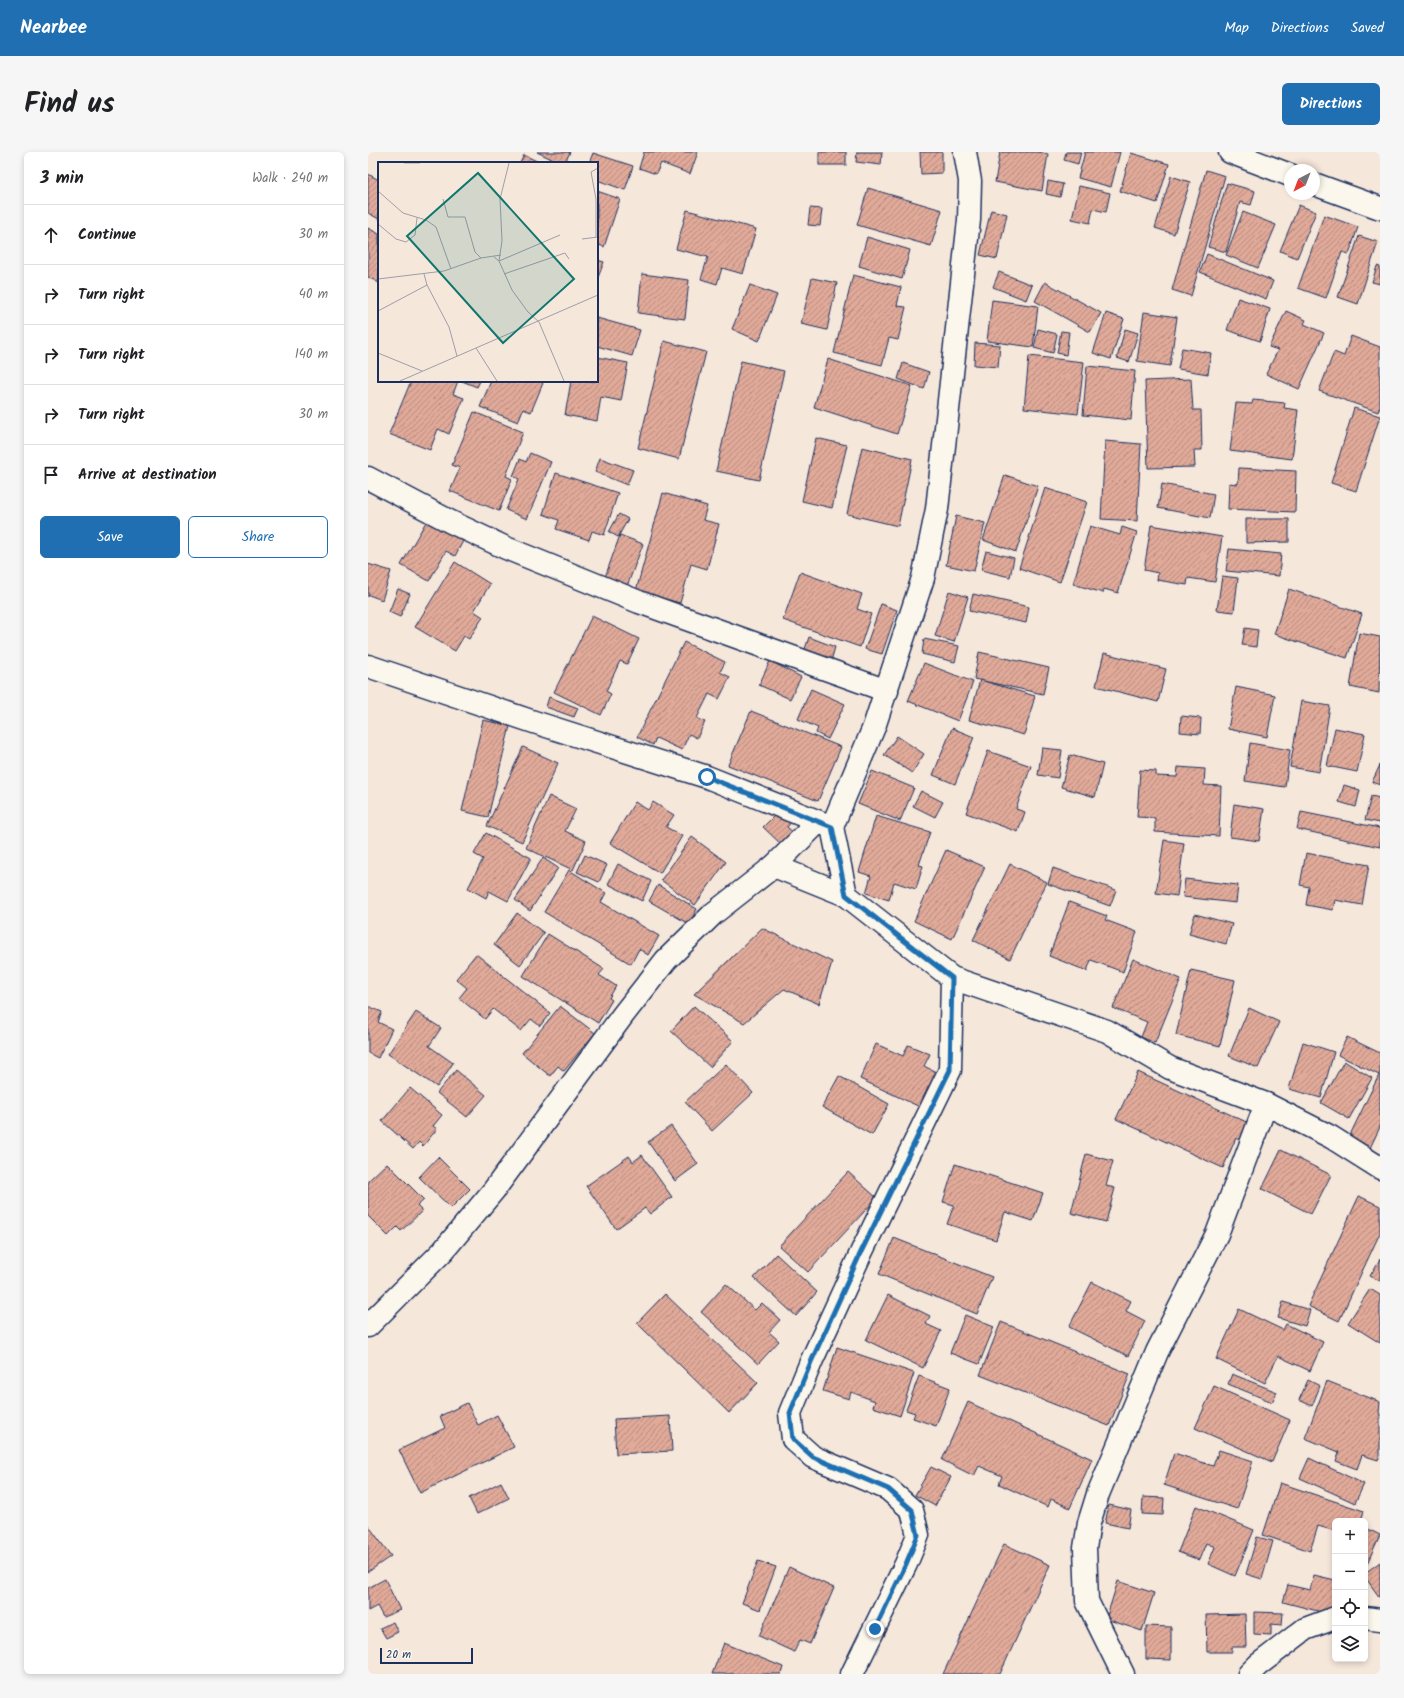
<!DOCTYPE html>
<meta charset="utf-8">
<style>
body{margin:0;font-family:Kalam,sans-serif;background:#f6f6f6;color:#202124}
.controls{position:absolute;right:12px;bottom:12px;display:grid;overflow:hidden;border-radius:6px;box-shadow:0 2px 6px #0003}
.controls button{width:36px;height:36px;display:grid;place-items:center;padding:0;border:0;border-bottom:1px solid #e0e0e0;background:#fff;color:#202124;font:20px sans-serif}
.compass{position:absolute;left:916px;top:12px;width:36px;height:36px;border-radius:50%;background:#fff;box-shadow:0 2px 6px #0003;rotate:222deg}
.scale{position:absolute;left:12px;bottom:10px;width:93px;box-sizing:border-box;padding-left:4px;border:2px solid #1b2f5e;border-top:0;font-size:11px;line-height:14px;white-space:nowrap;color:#1b2f5e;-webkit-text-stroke:3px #fbf7ec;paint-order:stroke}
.stop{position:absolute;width:12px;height:12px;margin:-9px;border:3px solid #1f6fb2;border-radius:50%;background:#fff}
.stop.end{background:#1f6fb2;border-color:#fff;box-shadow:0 1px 4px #0008}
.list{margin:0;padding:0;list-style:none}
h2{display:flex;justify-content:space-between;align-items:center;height:52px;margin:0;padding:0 16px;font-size:17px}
h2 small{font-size:13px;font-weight:400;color:#757577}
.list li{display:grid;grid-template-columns:26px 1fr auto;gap:12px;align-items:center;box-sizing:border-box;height:60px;padding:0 16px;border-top:1px solid #e0e0e0}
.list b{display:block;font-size:15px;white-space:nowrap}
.list em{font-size:13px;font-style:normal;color:#757577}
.actions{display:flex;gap:8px;padding:12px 16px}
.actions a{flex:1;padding:9px 0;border:1px solid #1f6fb2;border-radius:6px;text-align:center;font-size:14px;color:#1f6fb2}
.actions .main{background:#1f6fb2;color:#fff}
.icon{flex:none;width:22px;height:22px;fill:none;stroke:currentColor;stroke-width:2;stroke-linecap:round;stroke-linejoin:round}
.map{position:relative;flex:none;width:1012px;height:1522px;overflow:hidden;border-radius:6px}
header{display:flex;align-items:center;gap:24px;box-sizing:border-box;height:56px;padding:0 20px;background:#1f6fb2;color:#fff}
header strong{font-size:19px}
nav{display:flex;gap:22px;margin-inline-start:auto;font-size:14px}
.intro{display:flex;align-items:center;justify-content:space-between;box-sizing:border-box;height:96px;padding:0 24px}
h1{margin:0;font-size:28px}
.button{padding:10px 18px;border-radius:6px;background:#1f6fb2;color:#fff;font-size:14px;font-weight:700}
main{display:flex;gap:24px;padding:0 24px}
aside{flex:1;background:#fff;border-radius:6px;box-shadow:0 2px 6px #0003}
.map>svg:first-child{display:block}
.building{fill:url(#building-hatch);stroke:#1b2f5e}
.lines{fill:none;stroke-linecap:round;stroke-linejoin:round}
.street-casing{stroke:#1b2f5e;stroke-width:25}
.street{stroke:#fbf7ec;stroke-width:22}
.route{stroke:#1f6fb2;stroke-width:5}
.inset-road{fill:none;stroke:#9e9da9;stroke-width:1}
.view{fill:#0f766e;fill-opacity:0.15;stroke:#0f766e;stroke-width:2}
.inset-edge{fill:none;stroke:#1b2f5e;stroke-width:2}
</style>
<header>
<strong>Nearbee</strong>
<nav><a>Map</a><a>Directions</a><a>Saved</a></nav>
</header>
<div class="intro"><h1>Find us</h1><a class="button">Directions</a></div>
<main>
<aside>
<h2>3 min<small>Walk · 240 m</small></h2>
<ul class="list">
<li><svg class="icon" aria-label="ahead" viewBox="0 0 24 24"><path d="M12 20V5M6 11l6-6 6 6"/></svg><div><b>Continue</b></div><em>30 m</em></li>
<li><svg class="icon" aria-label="right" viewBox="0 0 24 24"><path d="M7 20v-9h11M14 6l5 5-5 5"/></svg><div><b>Turn right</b></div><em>40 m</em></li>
<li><svg class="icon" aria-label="right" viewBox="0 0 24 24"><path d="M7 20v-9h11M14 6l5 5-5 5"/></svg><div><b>Turn right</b></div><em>140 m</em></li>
<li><svg class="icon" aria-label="right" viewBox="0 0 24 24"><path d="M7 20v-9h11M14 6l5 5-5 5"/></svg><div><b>Turn right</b></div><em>30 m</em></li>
<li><svg class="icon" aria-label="arrive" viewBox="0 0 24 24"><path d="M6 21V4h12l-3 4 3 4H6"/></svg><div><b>Arrive at destination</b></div></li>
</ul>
<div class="actions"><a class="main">Save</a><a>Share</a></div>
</aside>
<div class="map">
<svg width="1012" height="1522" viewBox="0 0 1012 1522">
<defs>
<pattern id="building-hatch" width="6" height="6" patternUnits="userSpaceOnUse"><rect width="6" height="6" fill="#e0a998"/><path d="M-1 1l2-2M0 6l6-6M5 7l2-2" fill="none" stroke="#b58a7f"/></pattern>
</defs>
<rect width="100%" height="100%" fill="#f6e7db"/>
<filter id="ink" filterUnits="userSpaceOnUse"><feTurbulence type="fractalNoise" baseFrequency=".025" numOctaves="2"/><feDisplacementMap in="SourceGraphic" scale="8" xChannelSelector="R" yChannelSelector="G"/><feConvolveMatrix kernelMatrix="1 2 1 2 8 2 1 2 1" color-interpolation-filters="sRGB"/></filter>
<g filter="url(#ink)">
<!-- building -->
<g class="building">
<path d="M169,0H202L197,11H192Z"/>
<path d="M276,0H330L322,22L293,11L288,22L271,16Z"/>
<rect x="451" y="0" width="27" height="13"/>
<path d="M489,0H514L513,13L488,10Z"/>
<path d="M552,0H574V21L553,22Z"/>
<path d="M632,0H670L680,2L674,39L627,30Z"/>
<path d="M698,0H713L710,12L696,8Z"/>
<path d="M717,0H752L743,35L710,26Z"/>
<path d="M225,1L265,14L257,38L229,28V11H221Z"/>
<path d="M763,1L801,12L789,51L752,39Z"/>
<path d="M156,3L173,11H152Z"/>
<path d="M838,18L857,24L823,144L804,138Z"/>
<path d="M0,22L11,28V67L0,61Z"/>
<path d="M803,24L822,30L806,82L787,76Z"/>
<path d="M680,29L695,32L692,45L678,42Z"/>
<path d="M859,31L887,39L883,53L872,50L858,100L840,95Z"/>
<path d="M711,34L742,41L738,60L725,57L722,71L704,67Z"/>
<path d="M500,36L574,58L563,94L489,73Z"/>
<path d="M229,39L252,47L236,95L229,92Z"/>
<path d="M931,53L948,60L929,106L912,99Z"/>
<path d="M442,56L454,57L452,74L440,73Z"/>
<path d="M319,58L388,77L375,122L354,116L349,132L333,127L340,105L308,97Z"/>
<path d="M623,58L639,62L629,107L612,103Z"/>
<path d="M875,60L908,73L890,116L858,103Z"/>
<path d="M956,63L990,75L981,102L974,100L958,146L930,136Z"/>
<path d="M0,76L11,82V131L0,125Z"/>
<path d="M991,84L1010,90L990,152L970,145Z"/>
<path d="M499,85L542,98L534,127L491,114Z"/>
<path d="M839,102L905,129L898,147L832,120Z"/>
<path d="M229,108L236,110L229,128Z"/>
<path d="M1009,114L1012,115V132L1004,130Z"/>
<path d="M631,120L664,133L658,148L625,135Z"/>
<path d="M274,122L321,128L317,167L270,161Z"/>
<path d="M485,123L533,135L529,154L538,155L530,188L521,186L514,213L466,201Z"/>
<path d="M444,126L469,131L459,178L433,172Z"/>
<path d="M677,130L733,161L722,180L667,149Z"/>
<path d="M382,133L409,143L391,189L364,177Z"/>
<path d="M870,146L902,157L892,189L859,178Z"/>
<path d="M624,148L670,154L665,195L619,189Z"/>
<path d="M918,159L938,168L936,172L956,181L931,237L898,222L910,198L901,195Z"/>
<path d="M776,160L809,165L802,214L769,209Z"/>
<path d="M738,161L756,167L743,207L725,201Z"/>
<path d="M229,166L272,178L264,204L229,194Z"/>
<path d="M670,177L689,182L685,201L666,196Z"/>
<path d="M757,177L770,181L761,210L749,206Z"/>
<path d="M693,179L701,180L698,203L689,201Z"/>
<path d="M983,184L1012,195V254L1010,260L951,239L966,200L976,204Z"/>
<path d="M296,189L338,200L311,307L270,296Z"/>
<path d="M607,191L632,193L630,215L606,213Z"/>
<path d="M814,196L843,201L840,222L810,217Z"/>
<path d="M661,204L716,210L710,262L656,256Z"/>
<path d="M229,205L260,211L253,249L233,245L229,269L197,263L203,229H229Z"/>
<path d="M460,207L544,234L529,282L446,255Z"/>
<path d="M373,209L416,219L391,328L348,319Z"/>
<path d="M535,211L561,220L556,237L530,227Z"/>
<path d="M719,214L767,219L763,268L715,263Z"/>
<path d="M823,227L825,258H833L834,298H826L827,315L780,316L777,229Z"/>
<path d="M43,229H90L85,242L96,246L81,282L70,277L62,298L21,282Z"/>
<path d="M94,229H112L109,235Z"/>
<path d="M123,229H171L175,231L163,260L155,257L150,270L112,255Z"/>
<path d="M885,248L917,251L916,256L930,258L924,307L862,299L868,251L884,252Z"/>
<path d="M986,256L1012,264L988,339L963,331Z"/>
<path d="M106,260L155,280L138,324L144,327L131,359L82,339L92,316L84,313Z"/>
<path d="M448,286L479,293L464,356L434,349Z"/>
<path d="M737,289L773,292L769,369L733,367Z"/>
<path d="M494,295L544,307L530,374L479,362Z"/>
<path d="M162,301L183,310L159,367L138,358L151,327L145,324L152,307L158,310Z"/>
<path d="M232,306L265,318L259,333L227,320Z"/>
<path d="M871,316L928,319L927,360L860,357L861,331L870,332Z"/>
<path d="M188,321L250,341L236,383L224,379L221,388L188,377L191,368L175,362Z"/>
<path d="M637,323L670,334L648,400L615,388Z"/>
<path d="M794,332L846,342L842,366L790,356Z"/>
<path d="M677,336L719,350L692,430L651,416Z"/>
<path d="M295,341L339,354L335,368L351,372L339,417L323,412L312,451L268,439Z"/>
<path d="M251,362L260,367L250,385L241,380Z"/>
<path d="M588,364L617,371L606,419L578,413Z"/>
<path d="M878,367H921V390L878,391Z"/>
<path d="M59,368L95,389L87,404L78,399L61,429L33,413Z"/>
<path d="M783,373L854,385L847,430L820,426L819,433L789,428L790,421L776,418Z"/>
<path d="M722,374L752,383L754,375L769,380L750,441L736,437L735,441L705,432Z"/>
<path d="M252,383L275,392L258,437L236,428Z"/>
<path d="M861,397L913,402L911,424L858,419Z"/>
<path d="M618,399L646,406L642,425L613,418Z"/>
<path d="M87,410L122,432L106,459L115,465L101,487L96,484L87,499L47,475Z"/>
<path d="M0,412L23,419L14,448L1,443L0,445Z"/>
<path d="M432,420L494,442L489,457L503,462L492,495L415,468Z"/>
<path d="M854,424L870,426L866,460L849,458Z"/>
<path d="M30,437L42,442L32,465L21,460Z"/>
<path d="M921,437L994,462L979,506L906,482Z"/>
<path d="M581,439L600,445L586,490L567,484Z"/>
<path d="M605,442L661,455L658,471L601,459Z"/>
<path d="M513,452L529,458L514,502L497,497Z"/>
<path d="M224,464L271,487L259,512L252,509L238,539L243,542L233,563L186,540Z"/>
<path d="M877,476L890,478L888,495L874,493Z"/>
<path d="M991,481L1012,485L1011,541L982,535Z"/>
<path d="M441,485L467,495L463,509L436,500Z"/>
<path d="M556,487L591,494L587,510L554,502Z"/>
<path d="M316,490L357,510L352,520L362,525L351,547L341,542L329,566L337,570L329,586L321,582L314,598L288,586L285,593L269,585Z"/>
<path d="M611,500L681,516L675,542L606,527Z"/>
<path d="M736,501L798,517L790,550L728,534Z"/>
<path d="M402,509L433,525L422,547L391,533Z"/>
<path d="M556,511L605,530L590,569L540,549Z"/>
<path d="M612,528L667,544L656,583L601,568Z"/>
<path d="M868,535L907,543L899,585L860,577Z"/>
<path d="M443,537L477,552L460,587L448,581L450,576L430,567Z"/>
<path d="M181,545L210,556L206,565L178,555Z"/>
<path d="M933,549L962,554L951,620L922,615Z"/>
<path d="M383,559L473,595L450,649L360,613Z"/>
<path d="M813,564L833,566L832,582L812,580Z"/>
<path d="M115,568L142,574L120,665L94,659Z"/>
<path d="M584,576L606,585L587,632L565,623Z"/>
<path d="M967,576L997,582L989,620L959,614Z"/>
<path d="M529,584L556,602L544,621L516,603Z"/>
<path d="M882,591L922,598L917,635L877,629Z"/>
<path d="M155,595L190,611L154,690L119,674Z"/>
<path d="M674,596L694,598L690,626L670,623Z"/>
<path d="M620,599L663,614L648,657L657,660L650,680L598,661Z"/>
<path d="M702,603L735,612L727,645L693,635Z"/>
<path d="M1012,613V633L1004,630Z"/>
<path d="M810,615L837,617L836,633L853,634L851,684L787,680V666L769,665L772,618L788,619V624L809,625Z"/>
<path d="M504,619L546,636L532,669L490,652Z"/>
<path d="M976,633L992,638L988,655L971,650Z"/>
<path d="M553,639L575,650L567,665L545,654Z"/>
<path d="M181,644L208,657L197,679L218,689L205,718L158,696Z"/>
<path d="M1003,644L1012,646V671L997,668Z"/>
<path d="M267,650L280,658L285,650L306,663L298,675L314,684L292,721L242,691Z"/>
<path d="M866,652L896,657L891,689L862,685Z"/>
<path d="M413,657L425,668L419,675L428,683L416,695L395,675Z"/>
<path d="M933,660L1012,676V695L929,677Z"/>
<path d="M508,664L562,680L551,713L555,714L548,737L526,730L521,748L498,741L503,724L491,720Z"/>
<path d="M118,681L163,706L140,749L121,739L118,746L100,736L115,707L106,702Z"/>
<path d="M324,685L358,710L327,753L293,728Z"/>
<path d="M796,688L816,691L809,744L788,741Z"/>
<path d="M578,698L617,715L584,787L546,769Z"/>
<path d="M938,701L1001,713L994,753L967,748L965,758L938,753L941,735L932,733Z"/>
<path d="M217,703L239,713L231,730L209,720Z"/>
<path d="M175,706L190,716L162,759L147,748Z"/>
<path d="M250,712L283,729L274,749L240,732Z"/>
<path d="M642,712L679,730L642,807L605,788Z"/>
<path d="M685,716L748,738L742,754L680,732Z"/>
<path d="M201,718L238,741L233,750L291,784L280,803L271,797L263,812L176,760Z"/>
<path d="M817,727L870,733L868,751L815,745Z"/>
<path d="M290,733L329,757L321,772L281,749Z"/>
<path d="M701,750L739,764L737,768L769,780L755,820L723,808L719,819L681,804Z"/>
<path d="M149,761L176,781L152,813L126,793Z"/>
<path d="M827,762L864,772L858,792L821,782Z"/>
<path d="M394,776L464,810L451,852L416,837L376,871L326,842Z"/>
<path d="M180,782L236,817L231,823L248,834L241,846L244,848L230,871L155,824Z"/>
<path d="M108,802L182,861L172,874L163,867L153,879L125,857L117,867L91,846L99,836L88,827Z"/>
<path d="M765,807L813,827L787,891L773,885L779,870L745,856Z"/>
<path d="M823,818L867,828L852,894L808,883Z"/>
<path d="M0,854L14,860L10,870L24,877L10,906L0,901Z"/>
<path d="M192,854L227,881L196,919L190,914L182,924L154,901Z"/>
<path d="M326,854L365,889L342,915L303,879Z"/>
<path d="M881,856L911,870L890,916L861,904Z"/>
<path d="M48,860L73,876L61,894L85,911L69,935L20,902Z"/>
<path d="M979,885L1012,901V975L1002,996L981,985L1011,923L970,903Z"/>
<path d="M935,890L966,900L953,946L921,937Z"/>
<path d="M508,892L535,904L540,893L562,902L556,914L568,920L552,955L492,927Z"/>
<path d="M976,909L1004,926L981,967L953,951Z"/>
<path d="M358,912L385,941L344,979L317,950Z"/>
<path d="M88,918L118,943L99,965L69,941Z"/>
<path d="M770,920L885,973L877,990L868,986L855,1016L748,967Z"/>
<path d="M471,924L521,952L504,983L454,955Z"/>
<path d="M42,936L74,963L65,974L69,977L55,994L51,990L45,997L14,969Z"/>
<path d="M303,974L330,1012L307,1029L280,990Z"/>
<path d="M913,998L963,1023L943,1062L894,1037Z"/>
<path d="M718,1002L745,1009L738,1034L747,1036L738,1070L703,1061Z"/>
<path d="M274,1003L304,1045L282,1062L277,1056L248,1077L218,1034L261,1004L265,1010Z"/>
<path d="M70,1005L102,1037L83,1056L51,1025Z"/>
<path d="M19,1011L56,1048L49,1054L54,1059L33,1079L29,1075L20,1084L0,1064V1029Z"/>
<path d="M587,1012L675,1041L665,1069L637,1060L628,1088L579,1072L586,1053L575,1050Z"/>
<path d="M480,1020L509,1046L440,1120L411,1094Z"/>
<path d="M991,1044L1012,1054V1081L971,1169L940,1154Z"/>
<path d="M526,1086L624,1125L609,1162L511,1122Z"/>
<path d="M408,1102L449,1140L428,1164L386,1126Z"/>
<path d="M1012,1107V1129L1002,1124Z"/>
<path d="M724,1130L763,1149L758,1159L777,1169L760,1204L701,1175Z"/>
<path d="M358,1132L387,1158L394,1151L412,1168L401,1180L411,1189L390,1212L333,1160Z"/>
<path d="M1002,1137L1012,1143V1191L980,1171Z"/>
<path d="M297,1142L390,1231L361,1261L269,1171Z"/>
<path d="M520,1143L562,1164L558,1172L573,1179L555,1216L498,1188Z"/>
<path d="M915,1150L942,1158L937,1174L910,1166Z"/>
<path d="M871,1157L915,1178L918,1172L955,1190L942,1219L910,1204L897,1231L848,1207Z"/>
<path d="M597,1163L626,1175L611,1212L582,1201Z"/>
<path d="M633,1170L762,1222L741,1274L612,1223Z"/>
<path d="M469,1195L546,1221L532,1264L505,1255L507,1249L483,1240L481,1247L455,1239Z"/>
<path d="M864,1222L909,1240L904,1250L860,1232Z"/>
<path d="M551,1224L582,1236L568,1274L545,1266L547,1261L538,1258Z"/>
<path d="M940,1228L952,1234L944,1254L931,1248Z"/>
<path d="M959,1229L1012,1250L1011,1261L1012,1262V1303L1010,1308L994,1303L989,1317L968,1309L971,1300L937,1286Z"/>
<path d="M846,1234L922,1268L904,1310L827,1276Z"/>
<path d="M600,1250L724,1307L702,1356L683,1347L680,1355L631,1332L634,1324L611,1314L606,1324L574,1308Z"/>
<path d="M99,1251L110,1273L129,1263L146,1295L52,1341L31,1298L77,1276L72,1264Z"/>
<path d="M302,1264L304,1299L248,1302L246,1267Z"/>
<path d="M851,1298L885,1309L869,1357L796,1333L806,1301L845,1314Z"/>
<path d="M941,1306L996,1332L987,1351L932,1326Z"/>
<path d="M563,1315L583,1325L567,1354L547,1343Z"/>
<path d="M133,1330L141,1346L109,1362L101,1346Z"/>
<path d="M912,1331L996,1359L993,1369H967V1379L950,1374L942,1399L895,1383Z"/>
<path d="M775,1345L796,1346L795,1363L774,1362Z"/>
<path d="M741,1353L763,1358L760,1376L737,1371Z"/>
<path d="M828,1354L886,1378L867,1424L840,1412L847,1395L838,1391L831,1408L810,1400Z"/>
<path d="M0,1373L23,1404L0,1420Z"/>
<path d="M1000,1377L1012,1383L997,1416V1382Z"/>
<path d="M889,1385L905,1389L894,1427L878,1422Z"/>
<path d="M636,1392L682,1413L632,1522H575Z"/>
<path d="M390,1409L408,1415L392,1458L374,1451Z"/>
<path d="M1012,1410V1446L997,1425V1421Z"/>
<path d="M421,1415L466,1436L442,1492L432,1488L426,1500L391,1484Z"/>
<path d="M946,1423L967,1428V1455L965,1463L915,1450L920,1433L942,1438Z"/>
<path d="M17,1427L32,1458L15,1465L9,1454L0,1459V1436Z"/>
<path d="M750,1429L786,1441L774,1479L738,1467Z"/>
<path d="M886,1460L915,1461L914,1473L903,1472V1483L886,1482Z"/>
<path d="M877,1462L878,1495H864V1500H839L838,1463Z"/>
<path d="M25,1470L30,1480L18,1486L12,1476Z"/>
<path d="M778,1474L803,1475V1508L778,1507Z"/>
<path d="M356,1491L415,1515L413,1522H344Z"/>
</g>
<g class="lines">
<defs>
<g id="street">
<path d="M862,0L922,23"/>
<path d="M946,32L1012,56"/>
<path d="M0,326L83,370L138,396L271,450L519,539"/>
<path d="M0,514L166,570L339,625L464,675L478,743"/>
<path d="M406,714L478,743L584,826L739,879L802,916L898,952L963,985L1012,1016"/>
<path d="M0,1174L75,1099L126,1038L255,863L298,808L346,761L406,714L450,670L464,675L506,575L555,426L569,357L601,68L602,29L597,0"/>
<path d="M997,1466L1012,1468"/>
<path d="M484,1522L538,1412L550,1383L544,1358L520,1337L445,1305L425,1287L422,1261L443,1210L493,1101L582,918L584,826"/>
<path d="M755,1522L719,1449L717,1396L721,1371L730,1342L789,1200L849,1082L898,952"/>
<path d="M881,1522L890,1513L937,1477L967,1466"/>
</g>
</defs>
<!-- street casing -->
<use href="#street" class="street-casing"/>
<!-- street -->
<use href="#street" class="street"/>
</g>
</g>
<g class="lines" filter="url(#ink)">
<!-- route -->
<path class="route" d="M339,625L464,675L478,743L584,826L582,918L493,1100L443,1210L422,1261L425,1287L445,1305L520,1337L544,1358L550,1383L538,1412L507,1477"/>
</g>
<!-- overview -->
<g transform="translate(10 10)">
<rect width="220" height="220" fill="#f6e7db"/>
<path class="inset-road" d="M26,1H42M131,1L122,37L124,79L121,99L134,128L150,150L161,160L186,219M0,29L25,51L48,58L58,65L73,107M65,37L70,55H87L97,90L103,96M0,62L18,77L28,80L37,73L39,56M218,75V37L213,10L220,6M204,77L220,75M116,95L121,99L182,73M46,112L49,123L71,165L79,194M126,112L187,91L191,97M0,117L66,109L103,96L123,93M0,149L49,123M98,186L119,219M0,191L44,209M22,219L220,133"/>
<path class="view" d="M100,11L196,117L125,181L29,74Z"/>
<rect width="220" height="220" class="inset-edge"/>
</g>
</svg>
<div class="controls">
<button>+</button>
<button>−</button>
<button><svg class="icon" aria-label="locate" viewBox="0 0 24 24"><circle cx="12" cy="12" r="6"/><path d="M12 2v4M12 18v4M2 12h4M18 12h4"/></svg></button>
<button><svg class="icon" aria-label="layers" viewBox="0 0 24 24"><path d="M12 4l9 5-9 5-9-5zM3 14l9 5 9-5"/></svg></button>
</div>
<svg class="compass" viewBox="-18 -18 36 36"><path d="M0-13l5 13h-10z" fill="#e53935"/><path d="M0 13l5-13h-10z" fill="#757577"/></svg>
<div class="scale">20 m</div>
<div class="stop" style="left:339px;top:625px"></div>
<div class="stop end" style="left:507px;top:1477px"></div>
</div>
</main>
